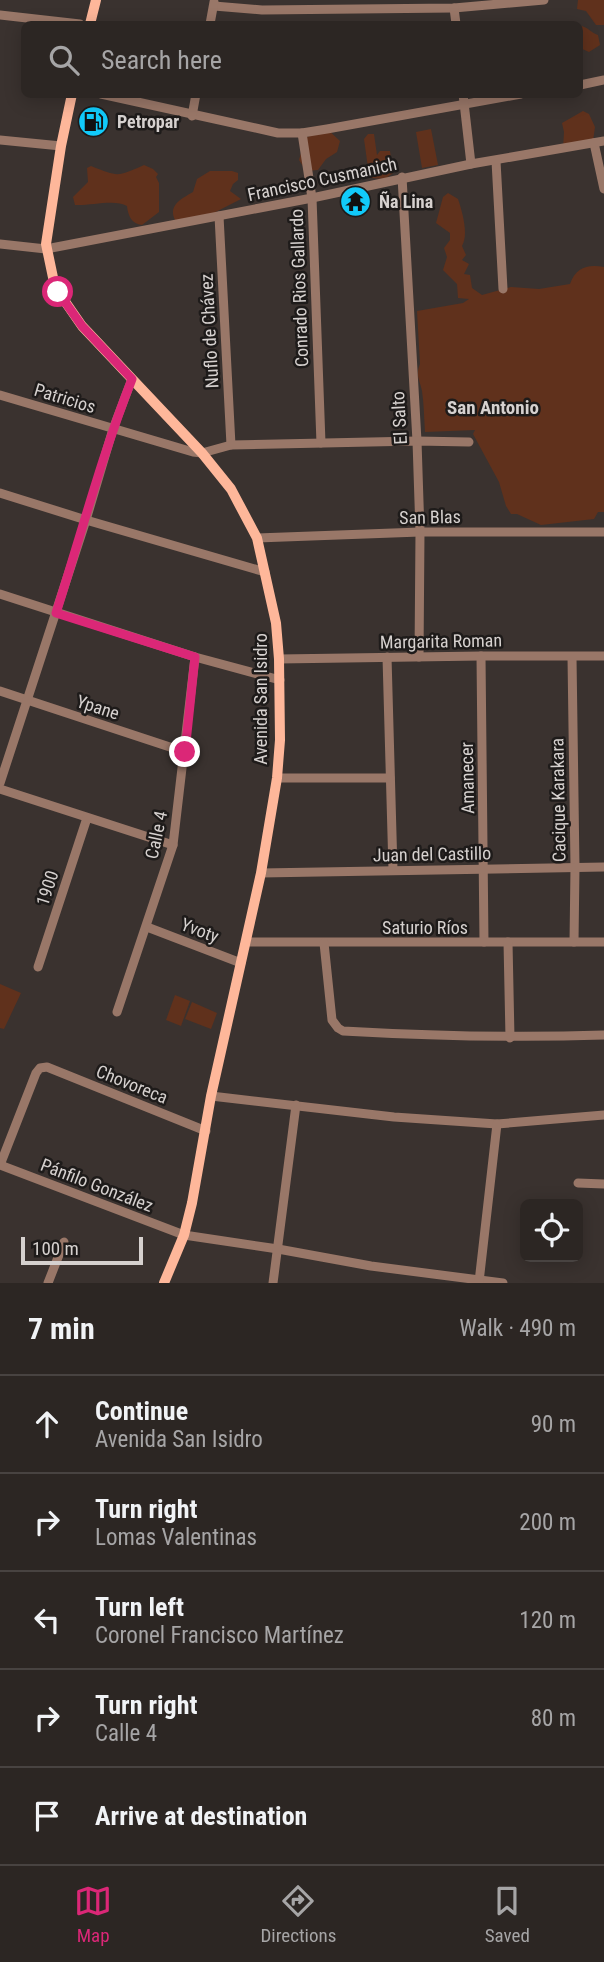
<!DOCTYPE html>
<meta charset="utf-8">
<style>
body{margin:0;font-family:"Roboto Condensed",sans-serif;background:#383230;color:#f1f3f6}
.controls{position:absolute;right:21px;bottom:21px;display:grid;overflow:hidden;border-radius:10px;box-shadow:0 4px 18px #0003}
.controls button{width:63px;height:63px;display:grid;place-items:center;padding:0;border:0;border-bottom:2px solid #484341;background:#2c2623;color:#f1f3f6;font:35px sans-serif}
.scale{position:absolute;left:21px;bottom:18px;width:122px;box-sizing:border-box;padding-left:7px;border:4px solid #d6d1cf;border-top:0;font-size:19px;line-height:24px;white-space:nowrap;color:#d6d1cf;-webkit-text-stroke:5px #1e1b1a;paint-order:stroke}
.stop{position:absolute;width:21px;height:21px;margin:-16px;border:5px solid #db2777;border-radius:50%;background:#fff}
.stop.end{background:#db2777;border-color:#fff;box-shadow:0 2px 7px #0008}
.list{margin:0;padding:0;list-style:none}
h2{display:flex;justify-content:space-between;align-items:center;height:91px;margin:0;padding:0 28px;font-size:30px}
h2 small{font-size:23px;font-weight:400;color:#a6a5a6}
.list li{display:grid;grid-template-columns:46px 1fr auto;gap:21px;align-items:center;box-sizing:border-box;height:98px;padding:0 28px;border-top:2px solid #484341}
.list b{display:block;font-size:26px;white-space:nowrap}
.list p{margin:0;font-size:23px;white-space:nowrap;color:#a6a5a6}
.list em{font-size:23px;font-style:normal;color:#a6a5a6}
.icon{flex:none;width:38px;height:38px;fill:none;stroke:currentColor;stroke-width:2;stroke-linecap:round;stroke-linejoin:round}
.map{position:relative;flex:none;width:604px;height:1283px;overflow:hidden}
.search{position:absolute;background:#2c2623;box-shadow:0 4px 18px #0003;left:21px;right:21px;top:21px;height:77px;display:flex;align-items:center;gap:18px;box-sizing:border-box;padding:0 24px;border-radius:10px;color:#a6a5a6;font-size:26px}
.sheet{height:581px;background:#2c2623}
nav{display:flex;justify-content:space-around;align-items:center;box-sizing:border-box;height:98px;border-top:2px solid #484341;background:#2c2623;font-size:19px;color:#a6a5a6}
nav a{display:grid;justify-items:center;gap:4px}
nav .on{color:#db2777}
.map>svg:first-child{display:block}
.green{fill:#60311c}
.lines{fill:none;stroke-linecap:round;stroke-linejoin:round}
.minor{stroke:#997768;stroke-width:9}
.major{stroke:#feb79a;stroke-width:10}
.route{stroke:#db2777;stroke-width:9}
.labels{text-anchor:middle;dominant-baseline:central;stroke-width:5;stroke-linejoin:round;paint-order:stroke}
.poi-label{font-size:18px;font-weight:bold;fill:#d6d1cf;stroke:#1e1b1a;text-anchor:start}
.street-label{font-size:18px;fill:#d6d1cf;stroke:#1e1b1a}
.neighbourhood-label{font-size:19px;font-weight:bold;fill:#d6d1cf;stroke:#1e1b1a}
</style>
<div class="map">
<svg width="604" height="1283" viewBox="0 0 604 1283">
<rect width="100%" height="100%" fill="#3a322f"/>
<!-- green -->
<g class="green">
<path d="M578,0H604V25H596L586,11L577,9Z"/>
<path d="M580,26C587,26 591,33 598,35L600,45L589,52L580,48Z"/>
<path d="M583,111L589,114L595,127L593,141L563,149L564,132L562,123Z"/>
<path d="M327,129L340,141L337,152L326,159L318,170L306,171L299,160L305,138Z"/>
<path d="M431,129L438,165L422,168L416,132Z"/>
<path d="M368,134H374L377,155L380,151H390L393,173L385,179L371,178L369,175L364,139Z"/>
<path d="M144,165L153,169L158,174L156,177L159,183V212L142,225C132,224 128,216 127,206C115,199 90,206 75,205L73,197L88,182L87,168L91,166C119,177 117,177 144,165Z"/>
<path d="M210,171H232L238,173V180L233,184L230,191L241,199L200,220H175C168,205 181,199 193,192L197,179Z"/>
<path d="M448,193L458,199C462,211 469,234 462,246L466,255L462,260L469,264L464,274L470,275L472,288L482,295L511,287L539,289L570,284C576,267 588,264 604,267V512H598L594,519L541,525L517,514H511L506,506L499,482L473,434L475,430L425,432C424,418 424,404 422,391C420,380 415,376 420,364L417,311L463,303L469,299L458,298L457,284L443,270L447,257L444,248L450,240V233L436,223L443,197Z"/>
<path d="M0,984L21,993L4,1029L0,1028Z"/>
<path d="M175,995L190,1001L181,1026L166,1020Z"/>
<path d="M192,1002L217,1013L211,1029L185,1019Z"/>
</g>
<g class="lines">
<!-- minor -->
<g class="minor">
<path d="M214,6L262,10L454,8L544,0"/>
<path d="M454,8L456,24"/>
<path d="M0,15L80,24"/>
<path d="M210,24L214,2"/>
<path d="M580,85L604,80"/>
<path d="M101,94L278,133H302L327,129L521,94"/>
<path d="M463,94L471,164"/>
<path d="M192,116L196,94"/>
<path d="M302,133L312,198L321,443"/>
<path d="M0,140L61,146"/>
<path d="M594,143L604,189"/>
<path d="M496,161L503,289"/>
<path d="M402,177L417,441L420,532L419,657"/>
<path d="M219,216L231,445"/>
<path d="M0,244L46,249L312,198L471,164L604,141"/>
<path d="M0,395L193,452L202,453L231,445L417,441L469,442"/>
<path d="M0,493L86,520L265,572"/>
<path d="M257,538L420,532H604"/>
<path d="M0,594L195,657L280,680"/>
<path d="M481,656L484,942"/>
<path d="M387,657L393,870"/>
<path d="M572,657L575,867L574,942"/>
<path d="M279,659L481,656H604"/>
<path d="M0,691L185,752"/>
<path d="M277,778H390"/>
<path d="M0,783L86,520L113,429L132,379"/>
<path d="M0,789L173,845"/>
<path d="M261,873L604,867"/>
<path d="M147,927L241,963"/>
<path d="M246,942H604"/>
<path d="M508,942L510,1038"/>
<path d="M324,943L332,1020L338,1028L343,1031C431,1036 517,1038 604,1035"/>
<path d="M38,967L87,818"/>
<path d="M117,1012L173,845L195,657"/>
<path d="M211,1096L394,1117L497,1124L604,1115"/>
<path d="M206,1131L47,1067L40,1068L36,1073L0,1165L184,1235L278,1249L371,1266L503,1283"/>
<path d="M578,1183L604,1184"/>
<path d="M479,1282L497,1124"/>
<path d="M48,1283L64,1242"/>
<path d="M273,1283L296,1105"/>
</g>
<!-- major -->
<g class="major">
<path d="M90,24L96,0"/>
<path d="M72,94L61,146L46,244L55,287L82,326L202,453L231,489L257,538L276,623L279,659L280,740L277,778L261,873L211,1096L192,1203L184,1235L164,1283"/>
</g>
</g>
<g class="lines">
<!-- route -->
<path class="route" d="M58,292L82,326L132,379C102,455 81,535 56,613L195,657L185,752"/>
</g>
<!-- icons -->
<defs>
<symbol id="fuel-disc" viewBox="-11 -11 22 22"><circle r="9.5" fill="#11cafa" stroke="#1e1b1a"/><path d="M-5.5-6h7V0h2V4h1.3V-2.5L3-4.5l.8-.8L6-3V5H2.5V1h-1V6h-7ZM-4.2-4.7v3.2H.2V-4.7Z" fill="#111"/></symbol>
<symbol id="temple-disc" viewBox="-11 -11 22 22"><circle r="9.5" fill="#11cafa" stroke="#1e1b1a"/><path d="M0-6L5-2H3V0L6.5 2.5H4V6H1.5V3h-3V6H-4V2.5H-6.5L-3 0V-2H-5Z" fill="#111"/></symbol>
</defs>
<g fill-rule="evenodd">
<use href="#fuel-disc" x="76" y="104" width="35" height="35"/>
<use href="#temple-disc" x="338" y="184" width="35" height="35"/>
</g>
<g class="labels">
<!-- poi labels -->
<g class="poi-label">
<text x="117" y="121">Petropar</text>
<text x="379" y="201">Ña Lina</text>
</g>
<!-- street labels -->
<g class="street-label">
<text transform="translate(322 179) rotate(-12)">Francisco Cusmanich</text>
<text transform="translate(299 288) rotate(-92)">Conrado Rios Gallardo</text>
<text transform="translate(209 331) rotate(-93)">Nuflo de Chávez</text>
<text transform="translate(65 398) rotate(17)">Patricios</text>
<text transform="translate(399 418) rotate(-93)">El Salto</text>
<text transform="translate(430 517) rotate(-1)">San Blas</text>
<text transform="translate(441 641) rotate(-1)">Margarita Roman</text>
<text transform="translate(260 699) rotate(-90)">Avenida San Isidro</text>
<text transform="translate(98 707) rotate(18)">Ypane</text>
<text transform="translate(467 778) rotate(-91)">Amanecer</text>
<text transform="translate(558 800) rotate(-91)">Cacique Karakara</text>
<text transform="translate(156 835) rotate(-78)">Calle 4</text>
<text transform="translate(432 854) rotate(-1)">Juan del Castillo</text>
<text transform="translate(47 888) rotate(-72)">1900</text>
<text x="425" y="927">Saturio Ríos</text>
<text transform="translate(200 930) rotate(21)">Yvoty</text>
<text transform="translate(132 1084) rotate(22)">Chovoreca</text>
<text transform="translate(97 1185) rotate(21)">Pánfilo González</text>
</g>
<!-- neighbourhood labels -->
<g class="neighbourhood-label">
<text x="493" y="407">San Antonio</text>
</g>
</g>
</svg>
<div class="controls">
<button><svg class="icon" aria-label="locate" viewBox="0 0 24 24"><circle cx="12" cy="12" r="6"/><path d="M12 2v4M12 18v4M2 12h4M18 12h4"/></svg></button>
</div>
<div class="scale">100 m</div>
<div class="stop" style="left:58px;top:292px"></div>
<div class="stop end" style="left:185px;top:752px"></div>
<div class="search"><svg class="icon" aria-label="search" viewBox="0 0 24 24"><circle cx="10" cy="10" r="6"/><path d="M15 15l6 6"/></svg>Search here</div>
</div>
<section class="sheet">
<h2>7 min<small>Walk · 490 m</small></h2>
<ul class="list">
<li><svg class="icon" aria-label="ahead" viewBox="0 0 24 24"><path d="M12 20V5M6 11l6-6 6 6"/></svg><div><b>Continue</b><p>Avenida San Isidro</p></div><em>90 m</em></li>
<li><svg class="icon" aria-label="right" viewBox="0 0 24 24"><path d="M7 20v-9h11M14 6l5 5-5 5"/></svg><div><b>Turn right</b><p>Lomas Valentinas</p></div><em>200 m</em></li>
<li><svg class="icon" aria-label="left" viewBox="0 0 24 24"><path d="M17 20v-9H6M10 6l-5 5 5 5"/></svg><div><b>Turn left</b><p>Coronel Francisco Martínez</p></div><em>120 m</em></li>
<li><svg class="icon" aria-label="right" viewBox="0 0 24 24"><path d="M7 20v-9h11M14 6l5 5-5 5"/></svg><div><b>Turn right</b><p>Calle 4</p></div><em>80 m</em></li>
<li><svg class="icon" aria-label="arrive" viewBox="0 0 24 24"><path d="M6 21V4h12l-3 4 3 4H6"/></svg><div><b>Arrive at destination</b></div></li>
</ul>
</section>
<nav>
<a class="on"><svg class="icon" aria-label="map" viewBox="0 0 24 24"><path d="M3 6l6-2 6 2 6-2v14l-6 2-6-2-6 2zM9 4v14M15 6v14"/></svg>Map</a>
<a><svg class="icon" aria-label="directions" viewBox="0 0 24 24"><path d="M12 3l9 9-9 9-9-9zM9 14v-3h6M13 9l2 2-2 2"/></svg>Directions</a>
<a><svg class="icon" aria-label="saved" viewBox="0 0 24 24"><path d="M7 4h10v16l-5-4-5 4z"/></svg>Saved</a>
</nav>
